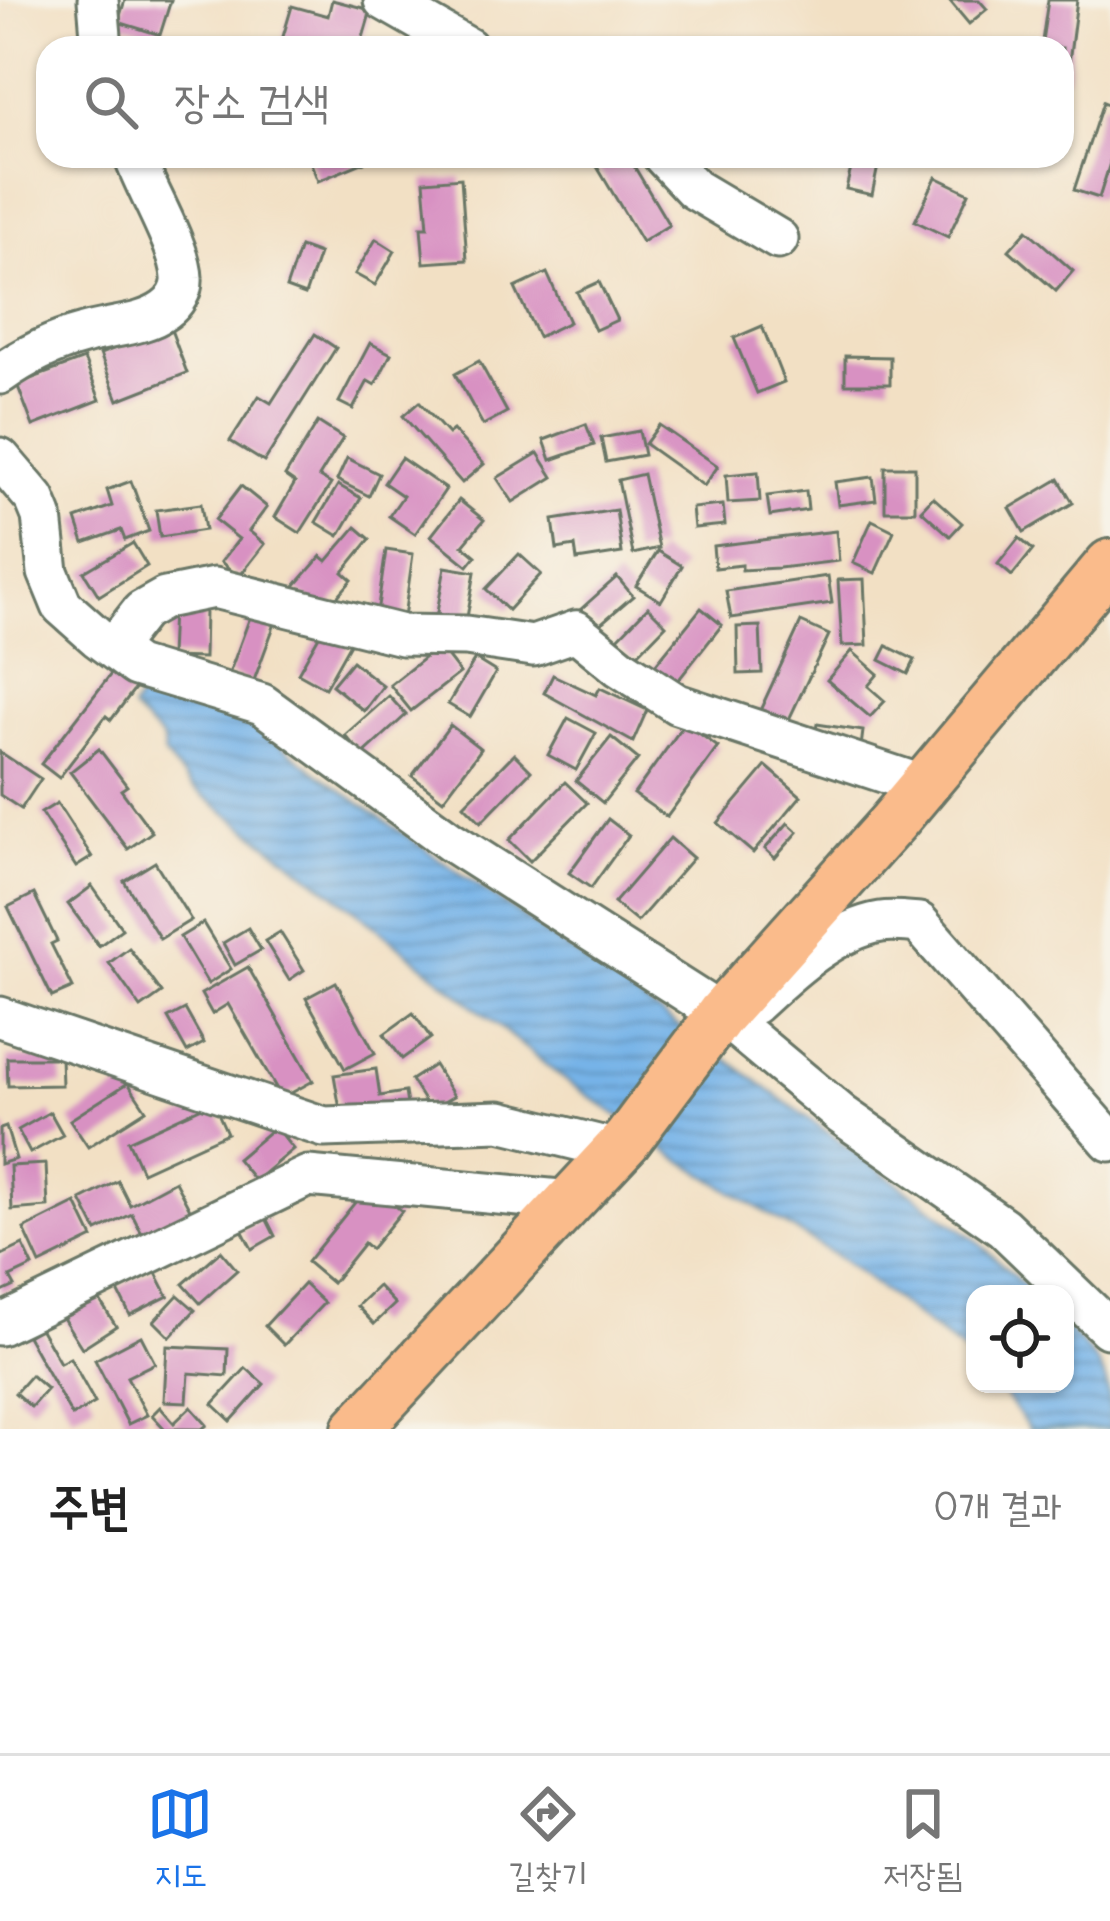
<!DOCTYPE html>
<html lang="ko">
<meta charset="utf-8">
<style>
body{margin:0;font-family:Delius,"Poor Story",sans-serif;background:#f6f6f6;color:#222}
.controls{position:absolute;right:36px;bottom:36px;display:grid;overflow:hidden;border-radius:24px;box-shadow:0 3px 9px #0004}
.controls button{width:108px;height:108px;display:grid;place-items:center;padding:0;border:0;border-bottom:3px solid #e0e0e0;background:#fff;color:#222;font:60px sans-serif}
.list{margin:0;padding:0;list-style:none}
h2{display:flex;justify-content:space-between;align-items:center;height:156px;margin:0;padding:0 48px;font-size:51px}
h2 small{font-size:39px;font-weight:400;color:#767676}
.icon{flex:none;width:66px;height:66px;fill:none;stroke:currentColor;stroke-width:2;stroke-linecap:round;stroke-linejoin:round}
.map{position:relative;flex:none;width:1110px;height:1429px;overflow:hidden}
.search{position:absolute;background:#fff;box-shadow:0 3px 9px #0004;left:36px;right:36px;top:36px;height:132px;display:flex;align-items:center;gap:30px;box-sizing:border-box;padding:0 42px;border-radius:36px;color:#767676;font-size:45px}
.sheet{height:324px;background:#fff}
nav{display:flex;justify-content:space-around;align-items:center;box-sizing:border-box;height:168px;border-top:3px solid #e0e0e0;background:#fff;font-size:33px;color:#767676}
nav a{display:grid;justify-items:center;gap:6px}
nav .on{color:#1a73e8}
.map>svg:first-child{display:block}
.water{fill:url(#water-rules);stroke:#4a788e;stroke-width:3}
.building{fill:#d891c2}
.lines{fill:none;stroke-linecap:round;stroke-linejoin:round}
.minor-casing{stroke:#697666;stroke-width:45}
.major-casing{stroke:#697666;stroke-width:54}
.minor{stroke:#fff;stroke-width:39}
.major{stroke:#fabb8b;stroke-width:48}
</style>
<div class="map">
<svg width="1110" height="1429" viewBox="0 0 1110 1429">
<defs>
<pattern id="water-rules" width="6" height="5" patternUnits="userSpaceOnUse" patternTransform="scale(3)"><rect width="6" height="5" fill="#76b3e8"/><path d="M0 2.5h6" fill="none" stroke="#6093bd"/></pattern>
</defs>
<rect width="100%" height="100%" fill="#f7f3e8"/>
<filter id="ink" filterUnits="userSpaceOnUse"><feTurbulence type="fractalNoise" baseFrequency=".00833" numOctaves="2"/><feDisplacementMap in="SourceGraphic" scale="24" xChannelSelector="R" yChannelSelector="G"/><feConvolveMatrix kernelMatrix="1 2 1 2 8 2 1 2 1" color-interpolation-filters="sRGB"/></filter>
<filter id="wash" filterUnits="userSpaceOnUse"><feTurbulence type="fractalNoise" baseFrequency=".004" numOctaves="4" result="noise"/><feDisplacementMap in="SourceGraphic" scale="48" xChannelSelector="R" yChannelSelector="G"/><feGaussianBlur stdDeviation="2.7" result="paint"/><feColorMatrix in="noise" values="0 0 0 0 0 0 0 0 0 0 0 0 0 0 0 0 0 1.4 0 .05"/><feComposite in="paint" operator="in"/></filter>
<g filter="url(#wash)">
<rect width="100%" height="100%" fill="#f2e0c4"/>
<!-- water -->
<g class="water">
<path d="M145,686L189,699L266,733L321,776L688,1033L625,1120L561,1077L357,911L191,786L164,755L163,740L132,710Z"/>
<path d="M711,1048L975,1239L1033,1294H975V1361L844,1261L646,1138Z"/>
<path d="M1065,1326C1103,1367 1110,1372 1110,1429H1029L997,1384H1065Z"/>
</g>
<g id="blocks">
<!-- building -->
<g class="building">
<path d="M125,0H171L160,35L118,22Z"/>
<path d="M332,0L371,10L360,48H312L282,40L292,6L328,16Z"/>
<path d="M949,0H979L987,9L969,24Z"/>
<path d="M1048,0H1077L1067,78H1062V48H1041Z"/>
<path d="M1103,102L1110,105V163L1099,198L1074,190Z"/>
<path d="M308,156H365L367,161L318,181Z"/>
<path d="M611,156H628L669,225L642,242L596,165Z"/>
<path d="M854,156H880L872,195L846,189Z"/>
<path d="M936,177L969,193L948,237L915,221Z"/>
<path d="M461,178L467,260L424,263L421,227H428L424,181Z"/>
<path d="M1027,230L1073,271L1056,291L1009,250Z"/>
<path d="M376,239L395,251L375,285L355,274Z"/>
<path d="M300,247L319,254L305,295L286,288Z"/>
<path d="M547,273L569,322L538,337L515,288Z"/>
<path d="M599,282L617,320L595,330L577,292Z"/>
<path d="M762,326L784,382L757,393L734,338Z"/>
<path d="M170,327L187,373L118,400L100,354Z"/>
<path d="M315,334L336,348L264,462L230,441L259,396L271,403Z"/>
<path d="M370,343L391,354L375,385L368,381L353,409L339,402Z"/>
<path d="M845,356L890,357V384H845Z"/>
<path d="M84,359L100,400L33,426L17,384Z"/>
<path d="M479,361L507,412L483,425L455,374Z"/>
<path d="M419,402L448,434L453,430L484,464L462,483L403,416Z"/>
<path d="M318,422L343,438L319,477L331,484L300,533L275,517L295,483L285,476Z"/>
<path d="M586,424L594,445L551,460L544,440Z"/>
<path d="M659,425L718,466L704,486L645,444Z"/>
<path d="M639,431L644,455L606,462L601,438Z"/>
<path d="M538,453L553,477L513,502L497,478Z"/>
<path d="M347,458L379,474L369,496L337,480Z"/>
<path d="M401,458L446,489L415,534L389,516L403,496L384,483Z"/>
<rect x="885" y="467" width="30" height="44"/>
<path d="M758,472L760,501L728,503L726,475Z"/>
<path d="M643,474L659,548L633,554L618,480Z"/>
<path d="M873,477L876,500L838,505L835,482Z"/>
<path d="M1059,479L1073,503L1024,532L1010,508Z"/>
<path d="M131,481L149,531L125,540L121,530L84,543L76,519L112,506L107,490Z"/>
<path d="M338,485L361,498L339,536L316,522Z"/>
<path d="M241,486L267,507L249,531L265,544L239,577L221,562L239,539L215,520Z"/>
<path d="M806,491L808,510L770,516L767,496Z"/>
<path d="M933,497L962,523L950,536L921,510Z"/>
<path d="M459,500L484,520L463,545L476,556L468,566L431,536Z"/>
<path d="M201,504L205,530L160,537L156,510Z"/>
<path d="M723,505L725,525L694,528L692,508Z"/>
<path d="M616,510L622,553L577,560L575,546L557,549L553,520Z"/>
<path d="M872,520L894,531L875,573L853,563Z"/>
<path d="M356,527L370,539L343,572L352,580L324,612L294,587L321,556L327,561Z"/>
<path d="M836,531L839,561L779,568L742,570V565L715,568L713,546Z"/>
<path d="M1019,538L1033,550L1012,576L998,564Z"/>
<path d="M133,543L147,566L99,596L84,572Z"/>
<path d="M386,550L413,554L403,624L376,620Z"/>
<path d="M658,551L682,566L661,601L636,586Z"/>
<path d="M519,554L541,574L508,610L486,589Z"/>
<path d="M445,567L475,572L466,623L436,618Z"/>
<path d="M828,576L832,603L731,618L726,591Z"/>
<path d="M617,577L633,596L597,627L581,609Z"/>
<path d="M864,579L867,645L842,646L838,580Z"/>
<path d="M256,601L280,610L253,683L229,674Z"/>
<path d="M648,607L666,625L633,659L615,641Z"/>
<path d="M701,608L722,625L673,687L651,670Z"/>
<path d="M172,609L205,610L204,658L170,657Z"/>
<path d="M801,622L829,635L783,732L756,719Z"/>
<path d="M325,625L352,640L325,688L298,673Z"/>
<path d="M760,626L762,673L738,674L737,627Z"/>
<path d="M439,646L460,673L411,711L390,685Z"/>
<path d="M887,646L915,660L908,674L880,660Z"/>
<path d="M852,651L878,674L868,686L885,701L870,717L827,680Z"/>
<path d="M475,659L496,672L470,717L448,704Z"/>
<path d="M352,661L383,686L364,711L332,685Z"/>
<path d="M114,670L136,687L111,720L106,716L59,778L41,764Z"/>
<path d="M553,675L596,695L600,688L647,710L633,742L544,693Z"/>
<path d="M389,696L406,715L362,755L345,735Z"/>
<path d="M568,718L596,733L576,770L548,755Z"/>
<path d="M685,723L718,747L667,817L634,794Z"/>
<path d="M817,724L863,731L861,747L814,740Z"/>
<path d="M450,725L481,749L443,800L412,776Z"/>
<path d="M611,737L638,759L603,803L576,781Z"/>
<path d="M99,749L127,786L121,790L152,832L128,849L70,772Z"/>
<path d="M0,752L41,779L21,809L0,795Z"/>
<path d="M514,754L531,771L481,822L464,805Z"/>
<path d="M766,766L801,796L753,853L718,823Z"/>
<path d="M565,782L587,803L530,861L509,840Z"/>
<path d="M57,803L92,857L76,867L41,813Z"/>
<path d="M608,819L629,835L591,888L569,873Z"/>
<path d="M788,823L798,832L775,858L765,849Z"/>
<path d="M670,838L693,858L637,922L614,903Z"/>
<path d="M155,862L191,920L160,939L124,881Z"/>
<path d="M92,886L122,929L99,946L68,904Z"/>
<path d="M34,894L57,941L51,944L73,988L52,997L8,907Z"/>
<path d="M203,923L231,969L208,984L180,937Z"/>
<path d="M248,928L261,950L235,965L223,943Z"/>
<path d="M280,932L304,970L289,980L265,941Z"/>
<path d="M129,948L162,993L141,1008L109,963Z"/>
<path d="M248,967L313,1081L282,1098L228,1004L212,1014L201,994Z"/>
<path d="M336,982L375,1053L345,1069L306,998Z"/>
<path d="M185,1009L204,1043L187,1052L168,1018Z"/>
<path d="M413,1013L431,1038L402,1059L384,1034Z"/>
<path d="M7,1058H61L62,1085L8,1086Z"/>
<path d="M434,1065L454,1096L430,1110L411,1080Z"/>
<path d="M376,1069L380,1096L405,1092L408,1111L342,1121L334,1075Z"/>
<path d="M128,1083L146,1110L88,1147L70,1120Z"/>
<path d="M213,1102L227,1133L142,1172L128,1141Z"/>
<path d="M50,1112L63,1135L30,1153L18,1130Z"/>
<path d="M6,1127L16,1159L0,1164V1129Z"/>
<path d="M275,1127L293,1149L255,1181L237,1159Z"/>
<path d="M46,1164L48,1207L12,1210L10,1166Z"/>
<path d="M118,1181L130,1205L175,1181L193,1215L145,1240L132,1214L97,1231L81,1200Z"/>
<path d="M369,1185L402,1211L371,1249L364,1243L332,1283L307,1262Z"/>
<path d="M76,1203L93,1238L40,1264L24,1229Z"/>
<path d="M266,1218L275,1236L252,1249L242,1230Z"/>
<path d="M23,1245L33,1266L10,1277L15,1286L0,1293V1256Z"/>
<path d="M221,1251L237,1270L200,1303L183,1284Z"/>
<path d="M154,1269L168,1296L130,1315L117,1289Z"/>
<path d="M304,1284L324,1303L284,1345L265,1326Z"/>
<path d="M378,1286L395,1304L374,1324L357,1306Z"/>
<path d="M178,1295L195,1310L170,1337L154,1321Z"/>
<path d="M97,1296L116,1326L82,1348L63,1318Z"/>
<path d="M40,1328L60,1363L70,1358L95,1403L72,1416L27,1336Z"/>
<path d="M141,1336L155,1363L127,1377L147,1415L128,1424L95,1360Z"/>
<path d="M167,1346L228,1349L227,1376L189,1373L187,1402L164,1401Z"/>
<path d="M246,1368L264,1384L231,1421L213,1404Z"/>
<path d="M31,1375L47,1389L31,1407L15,1393Z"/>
<path d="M160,1407L174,1423L191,1407L207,1425L202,1429H165L152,1415Z"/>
</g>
</g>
</g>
<g filter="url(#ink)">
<use href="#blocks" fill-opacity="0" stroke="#697666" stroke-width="3"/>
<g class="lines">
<defs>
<g id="minor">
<path d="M98,0L102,48"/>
<path d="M384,0L468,48"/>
<path d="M663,156L694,189L778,239"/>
<path d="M0,374C25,356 54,342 84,334C110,326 143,326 165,310C175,303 183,290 182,278C181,247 145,188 134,156"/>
<path d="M0,458L35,499L42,516L48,572L62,606L97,637L136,666L262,704L450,841L721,1014L842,1115L1003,1227L1108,1328"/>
<path d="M113,648L142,611L165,598L214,588L402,635L466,636L533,646L576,631L620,667L677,704L922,785"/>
<path d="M754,1004C789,972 833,930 881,922C893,920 907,922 919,923L1110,1141"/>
<path d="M0,1017L324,1127L500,1121L618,1150"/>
<path d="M0,1325L308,1176L571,1201"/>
</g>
<path id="major" d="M357,1429L627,1140L721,1014L893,822L1110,564"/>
</defs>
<!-- minor casing -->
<use href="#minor" class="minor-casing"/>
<!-- major casing -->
<use href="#major" class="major-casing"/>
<!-- minor -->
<use href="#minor" class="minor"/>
<!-- major -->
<use href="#major" class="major"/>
</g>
</g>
</svg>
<div class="controls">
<button><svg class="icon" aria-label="locate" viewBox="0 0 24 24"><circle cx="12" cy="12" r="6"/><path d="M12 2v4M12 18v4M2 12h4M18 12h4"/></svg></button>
</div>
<div class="search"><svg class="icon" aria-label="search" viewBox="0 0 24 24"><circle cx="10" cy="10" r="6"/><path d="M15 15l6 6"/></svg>장소 검색</div>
</div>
<section class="sheet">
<h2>주변<small>0개 결과</small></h2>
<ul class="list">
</ul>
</section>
<nav>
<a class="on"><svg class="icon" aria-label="map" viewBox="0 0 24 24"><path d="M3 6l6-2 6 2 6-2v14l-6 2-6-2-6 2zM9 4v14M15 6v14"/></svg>지도</a>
<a><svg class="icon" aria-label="directions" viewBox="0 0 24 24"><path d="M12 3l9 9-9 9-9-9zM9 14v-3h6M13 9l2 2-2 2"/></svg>길찾기</a>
<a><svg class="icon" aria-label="saved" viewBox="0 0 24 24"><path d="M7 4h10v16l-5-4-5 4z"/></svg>저장됨</a>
</nav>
